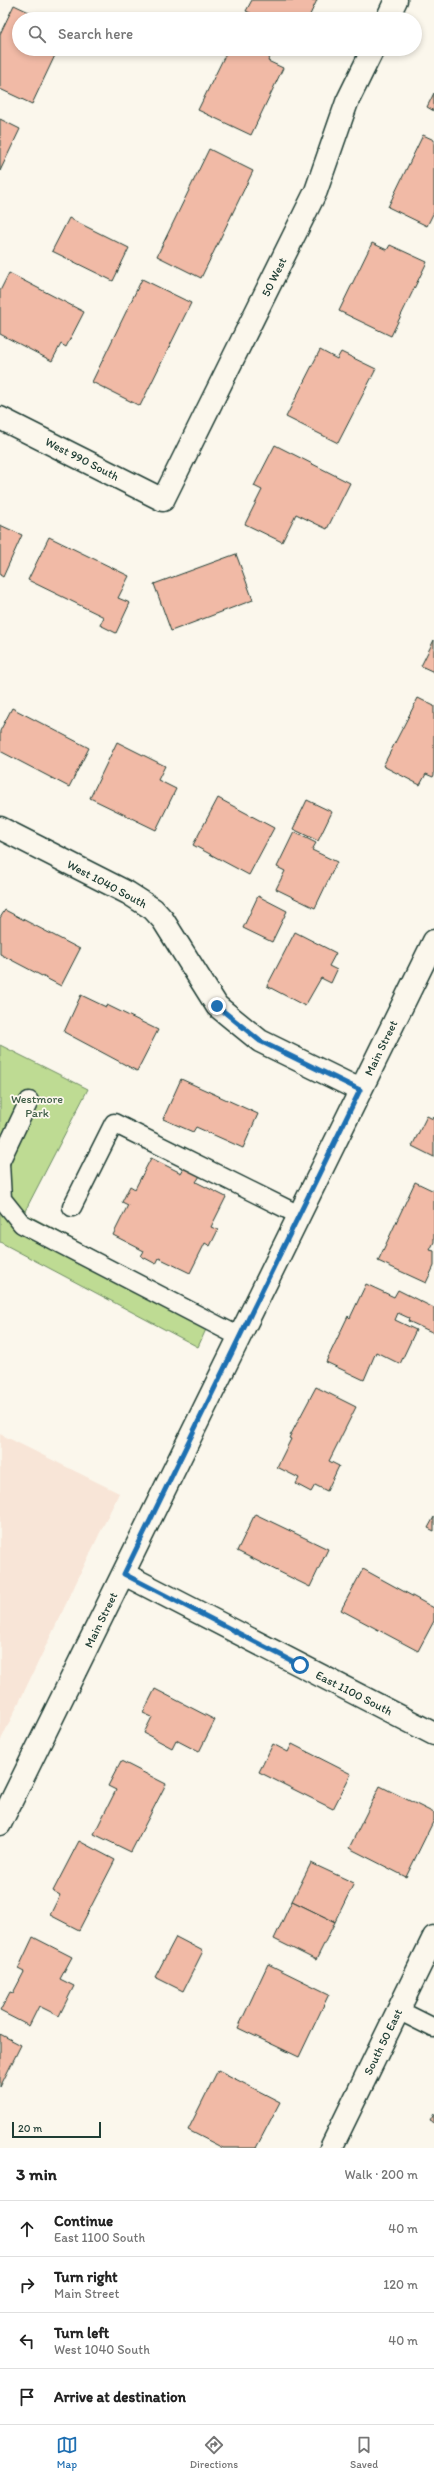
<!DOCTYPE html>
<meta charset="utf-8">
<style>
body{margin:0;font-family:Itim,sans-serif;background:#f6f6f6;color:#222}
.scale{position:absolute;left:12px;bottom:10px;width:89px;box-sizing:border-box;padding-left:4px;border:2px solid #1f3d34;border-top:0;font-size:11px;line-height:14px;white-space:nowrap;color:#1f3d34;-webkit-text-stroke:3px #fbf7ec;paint-order:stroke}
.stop{position:absolute;width:12px;height:12px;margin:-9px;border:3px solid #1f6fb2;border-radius:50%;background:#fff}
.stop.end{background:#1f6fb2;border-color:#fff;box-shadow:0 1px 4px #0008}
.list{margin:0;padding:0;list-style:none}
h2{display:flex;justify-content:space-between;align-items:center;height:52px;margin:0;padding:0 16px;font-size:17px}
h2 small{font-size:13px;font-weight:400;color:#767676}
.list li{display:grid;grid-template-columns:26px 1fr auto;gap:12px;align-items:center;box-sizing:border-box;height:56px;padding:0 16px;border-top:1px solid #e0e0e0}
.list b{display:block;font-size:15px;white-space:nowrap}
.list p{margin:0;font-size:13px;white-space:nowrap;color:#767676}
.list em{font-size:13px;font-style:normal;color:#767676}
.icon{flex:none;width:22px;height:22px;fill:none;stroke:currentColor;stroke-width:2;stroke-linecap:round;stroke-linejoin:round}
.map{position:relative;flex:none;width:434px;height:2148px;overflow:hidden}
.search{position:absolute;background:#fff;box-shadow:0 2px 6px #0003;left:12px;right:12px;top:12px;height:44px;display:flex;align-items:center;gap:10px;box-sizing:border-box;padding:0 14px;border-radius:22px;color:#767676;font-size:15px}
.sheet{height:276px;background:#fff}
nav{display:flex;justify-content:space-around;align-items:center;box-sizing:border-box;height:56px;border-top:1px solid #e0e0e0;background:#fff;font-size:11px;color:#767676}
nav a{display:grid;justify-items:center;gap:2px}
nav .on{color:#1f6fb2}
.map>svg:first-child{display:block}
.built{fill:#f8e5d7}
.green{fill:#bedb93;stroke:#6e8c64}
.building{fill:#f1baa6;stroke:#1f3d34}
.lines{fill:none;stroke-linecap:round;stroke-linejoin:round}
.service-casing{stroke:#1f3d34;stroke-width:21}
.minor-casing{stroke:#1f3d34;stroke-width:25}
.tertiary-casing{stroke:#1f3d34;stroke-width:25}
.service{stroke:#fbf7ec;stroke-width:18}
.minor{stroke:#fbf7ec;stroke-width:22}
.tertiary{stroke:#fbf7ec;stroke-width:22}
.route{stroke:#1f6fb2;stroke-width:5}
.labels{text-anchor:middle;dominant-baseline:central;stroke-width:3.5;stroke-linejoin:round;paint-order:stroke}
.street-label{font-size:12px;fill:#1f3d34;stroke:#fbf7ec}
.park-label{font-size:12px;fill:#3f5d47;stroke:#fbf7ec}
</style>
<div class="map">
<svg width="434" height="2148" viewBox="0 0 434 2148">
<rect width="100%" height="100%" fill="#fbf7ec"/>
<filter id="ink" filterUnits="userSpaceOnUse"><feTurbulence type="fractalNoise" baseFrequency=".025" numOctaves="2"/><feDisplacementMap in="SourceGraphic" scale="8" xChannelSelector="R" yChannelSelector="G"/><feConvolveMatrix kernelMatrix="1 2 1 2 8 2 1 2 1" color-interpolation-filters="sRGB"/></filter>
<g filter="url(#ink)">
<!-- built -->
<path class="built" d="M0,1434L119,1493L0,1742Z"/>
<!-- green -->
<path class="green" d="M0,1045L88,1089L24,1213L213,1314L198,1347L0,1242Z"/>
<!-- building -->
<g class="building">
<path d="M252,0H317L308,19H263L246,11Z"/>
<path d="M14,5L44,19H19V49H58L32,104L0,89V34Z"/>
<path d="M228,49H263L272,53L268,61L283,68L251,135L198,110Z"/>
<path d="M434,93V111L427,107Z"/>
<path d="M0,119L20,129L0,171Z"/>
<path d="M423,135L434,140V212L427,226L388,207Z"/>
<path d="M209,149L253,171L201,278L157,256Z"/>
<path d="M69,218L129,248L113,281L52,251Z"/>
<path d="M372,243L387,250L390,245L427,262L391,336L339,311Z"/>
<path d="M9,273L84,312L66,347L61,344L52,361L0,334V291Z"/>
<path d="M142,279L191,303L140,406L92,382Z"/>
<path d="M320,350L337,359L341,352L376,369L338,443L286,417Z"/>
<path d="M275,445L350,483L327,529L296,514L282,542L245,524L262,490L254,486Z"/>
<path d="M0,525L22,535L3,577L0,575Z"/>
<path d="M49,537L129,576L118,598L130,603L116,633L100,625L104,617L28,580Z"/>
<path d="M236,554L253,600L171,631L154,584Z"/>
<path d="M434,640V672L421,666Z"/>
<path d="M418,698L434,706V775L433,777L426,774L420,785L383,766Z"/>
<path d="M12,708L89,748L69,787L0,751V731Z"/>
<path d="M117,742L165,766L158,780L176,789L156,830L90,798Z"/>
<path d="M218,798L274,828L249,875L193,845Z"/>
<path d="M307,800L332,812L318,841L293,829Z"/>
<path d="M294,832L316,843L312,850L337,862L315,908L276,889L285,871L277,867Z"/>
<path d="M258,896L287,911L272,942L243,928Z"/>
<path d="M5,910L80,949L61,986L0,954V918Z"/>
<path d="M295,932L336,953L329,966L337,970L331,983L321,978L305,1006L267,986Z"/>
<path d="M81,995L106,1007L107,1005L158,1030L137,1071L64,1032Z"/>
<path d="M181,1079L258,1114L243,1148L196,1127L193,1132L163,1119Z"/>
<path d="M427,1116L433,1119L434,1117V1157L412,1146Z"/>
<path d="M151,1158L181,1173L184,1168L200,1176L196,1182L226,1197L211,1227L218,1230L210,1246L205,1243L190,1273L159,1258L156,1264L141,1256L144,1251L113,1235L128,1205L122,1202L130,1186L135,1189Z"/>
<path d="M415,1182L434,1191V1242L430,1250L434,1251V1266L426,1283L378,1261Z"/>
<path d="M366,1284L394,1297L398,1290L434,1308V1333L408,1321L409,1318L398,1313L395,1320L416,1330L400,1364L376,1352L364,1380L326,1362L348,1316L350,1318Z"/>
<path d="M316,1387L356,1407L329,1461L339,1466L327,1491L315,1485L311,1492L296,1484L299,1478L277,1467L291,1439L289,1438Z"/>
<path d="M255,1514L328,1549L310,1587L237,1551Z"/>
<path d="M434,1517V1531L428,1528Z"/>
<path d="M363,1569L434,1608V1621L418,1651L341,1610Z"/>
<path d="M155,1689L215,1720L199,1752L176,1740L172,1748L144,1733L152,1717L143,1713Z"/>
<path d="M273,1744L288,1752L292,1744L351,1774L333,1809L259,1772Z"/>
<path d="M121,1761L166,1784L131,1852L94,1834L116,1790L108,1786Z"/>
<path d="M380,1786L434,1813V1820L406,1877L349,1848Z"/>
<path d="M79,1841L115,1860L79,1930L50,1915L60,1895L53,1891Z"/>
<path d="M311,1863L354,1883L335,1922L292,1901Z"/>
<path d="M292,1901L335,1922L316,1960L274,1939Z"/>
<path d="M33,1937L72,1957L60,1979L74,1986L59,2016L39,2006L29,2026L0,2011L10,1992L13,1993L24,1972L18,1969Z"/>
<path d="M176,1937L203,1951L183,1991L155,1977Z"/>
<path d="M268,1964L329,1994L299,2057L238,2028Z"/>
<path d="M0,2034L21,2045L0,2087Z"/>
<path d="M218,2070L280,2102L256,2148H223L188,2130Z"/>
<path d="M434,2114V2123L430,2121Z"/>
</g>
<g class="lines">
<defs>
<g id="service">
<path d="M0,1162L29,1101"/>
<path d="M0,1163L2,1199L22,1224L240,1337"/>
<path d="M72,1207L114,1123L299,1215"/>
<path d="M398,2010L434,2028"/>
</g>
<g id="minor">
<path d="M387,19L396,0"/>
<path d="M0,418L163,500L316,191L347,102L373,49"/>
<path d="M0,828L128,893L153,909L163,920L217,1006L260,1041L360,1090"/>
<path d="M124,1574L434,1734"/>
<path d="M331,2148L434,1937"/>
</g>
<path id="tertiary" d="M0,1824L434,941"/>
</defs>
<!-- service casing -->
<use href="#service" class="service-casing"/>
<!-- minor casing -->
<use href="#minor" class="minor-casing"/>
<!-- tertiary casing -->
<use href="#tertiary" class="tertiary-casing"/>
<!-- service -->
<use href="#service" class="service"/>
<!-- minor -->
<use href="#minor" class="minor"/>
<!-- tertiary -->
<use href="#tertiary" class="tertiary"/>
</g>
</g>
<g class="lines" filter="url(#ink)">
<!-- route -->
<path class="route" d="M217,1006L260,1041L360,1090L124,1574L300,1665"/>
</g>
<g class="labels">
<!-- street labels -->
<g class="street-label">
<text transform="translate(274 277) rotate(-64)">50 West</text>
<text transform="translate(82 459) rotate(27)">West 990 South</text>
<text transform="translate(107 884) rotate(28)">West 1040 South</text>
<text transform="translate(381 1048) rotate(-64)">Main Street</text>
<text transform="translate(101 1620) rotate(-64)">Main Street</text>
<text transform="translate(354 1693) rotate(27)">East 1100 South</text>
<text transform="translate(383 2042) rotate(-64)">South 50 East</text>
</g>
<!-- park labels -->
<g class="park-label">
<text x="37" y="1099">Westmore<tspan x="37" dy="14">Park</tspan></text>
</g>
</g>
</svg>
<div class="scale">20 m</div>
<div class="stop" style="left:300px;top:1665px"></div>
<div class="stop end" style="left:217px;top:1006px"></div>
<div class="search"><svg class="icon" aria-label="search" viewBox="0 0 24 24"><circle cx="10" cy="10" r="6"/><path d="M15 15l6 6"/></svg>Search here</div>
</div>
<section class="sheet">
<h2>3 min<small>Walk · 200 m</small></h2>
<ul class="list">
<li><svg class="icon" aria-label="ahead" viewBox="0 0 24 24"><path d="M12 20V5M6 11l6-6 6 6"/></svg><div><b>Continue</b><p>East 1100 South</p></div><em>40 m</em></li>
<li><svg class="icon" aria-label="right" viewBox="0 0 24 24"><path d="M7 20v-9h11M14 6l5 5-5 5"/></svg><div><b>Turn right</b><p>Main Street</p></div><em>120 m</em></li>
<li><svg class="icon" aria-label="left" viewBox="0 0 24 24"><path d="M17 20v-9H6M10 6l-5 5 5 5"/></svg><div><b>Turn left</b><p>West 1040 South</p></div><em>40 m</em></li>
<li><svg class="icon" aria-label="arrive" viewBox="0 0 24 24"><path d="M6 21V4h12l-3 4 3 4H6"/></svg><div><b>Arrive at destination</b></div></li>
</ul>
</section>
<nav>
<a class="on"><svg class="icon" aria-label="map" viewBox="0 0 24 24"><path d="M3 6l6-2 6 2 6-2v14l-6 2-6-2-6 2zM9 4v14M15 6v14"/></svg>Map</a>
<a><svg class="icon" aria-label="directions" viewBox="0 0 24 24"><path d="M12 3l9 9-9 9-9-9zM9 14v-3h6M13 9l2 2-2 2"/></svg>Directions</a>
<a><svg class="icon" aria-label="saved" viewBox="0 0 24 24"><path d="M7 4h10v16l-5-4-5 4z"/></svg>Saved</a>
</nav>
